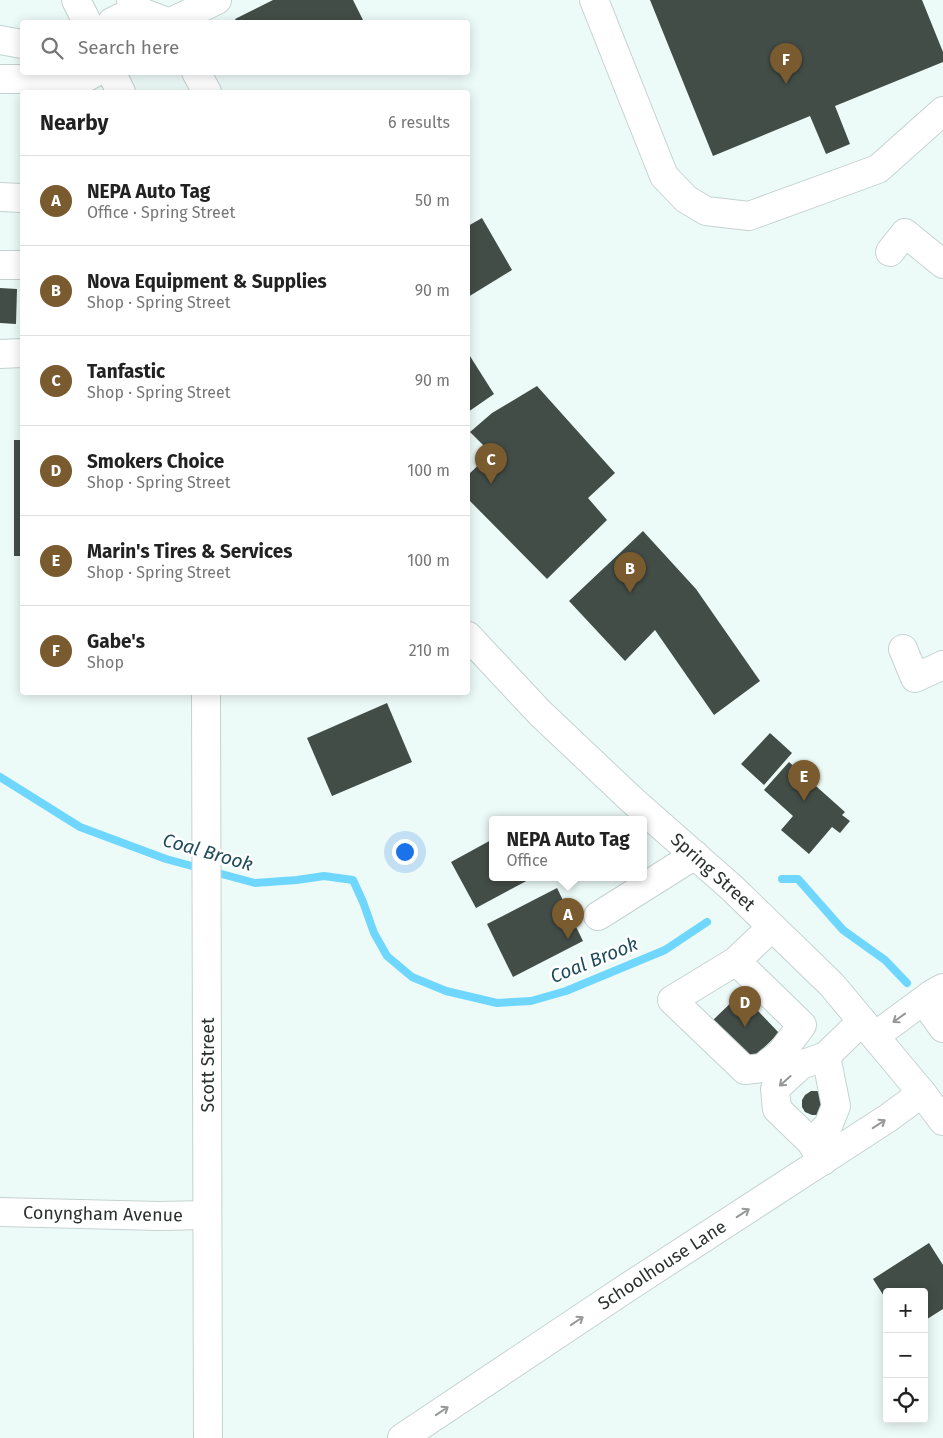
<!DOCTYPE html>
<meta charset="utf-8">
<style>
body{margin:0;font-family:"Fira Sans",sans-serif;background:#f2f2f2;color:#222}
.controls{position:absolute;right:15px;bottom:15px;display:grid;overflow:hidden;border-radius:5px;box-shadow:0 2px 12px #0003}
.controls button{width:45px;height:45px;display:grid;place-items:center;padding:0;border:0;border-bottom:1px solid #e0e0e0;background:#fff;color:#222;font:25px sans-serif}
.you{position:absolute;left:404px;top:851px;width:18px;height:18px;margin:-12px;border:4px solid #fff;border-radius:50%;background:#1a73e8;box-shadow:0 0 0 8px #1a73e833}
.badge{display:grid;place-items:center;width:32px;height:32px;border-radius:50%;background:#795b2f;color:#fff;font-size:16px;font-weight:700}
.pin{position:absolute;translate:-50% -41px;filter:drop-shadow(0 1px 2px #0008)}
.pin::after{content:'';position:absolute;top:26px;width:18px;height:15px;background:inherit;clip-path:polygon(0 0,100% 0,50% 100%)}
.popup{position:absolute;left:489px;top:816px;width:158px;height:65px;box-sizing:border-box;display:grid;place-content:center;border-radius:5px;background:#fff;filter:drop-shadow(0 1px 4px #0005);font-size:16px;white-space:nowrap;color:#767676}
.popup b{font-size:19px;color:#222}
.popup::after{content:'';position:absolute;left:50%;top:100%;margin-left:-10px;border:10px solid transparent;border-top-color:#fff}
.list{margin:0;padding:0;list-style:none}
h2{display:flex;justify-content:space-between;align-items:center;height:65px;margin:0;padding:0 20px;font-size:21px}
h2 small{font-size:16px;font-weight:400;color:#767676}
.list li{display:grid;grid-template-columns:32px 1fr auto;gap:15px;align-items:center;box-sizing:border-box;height:90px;padding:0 20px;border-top:1px solid #e0e0e0}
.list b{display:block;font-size:19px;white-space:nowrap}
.list p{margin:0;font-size:16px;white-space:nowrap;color:#767676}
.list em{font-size:16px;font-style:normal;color:#767676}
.icon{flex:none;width:28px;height:28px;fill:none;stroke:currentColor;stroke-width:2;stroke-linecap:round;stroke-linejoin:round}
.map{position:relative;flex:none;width:943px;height:1438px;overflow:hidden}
.search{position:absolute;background:#fff;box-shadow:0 2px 12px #0003;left:20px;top:20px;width:450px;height:55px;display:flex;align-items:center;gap:12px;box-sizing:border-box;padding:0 18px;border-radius:5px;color:#767676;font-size:19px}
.panel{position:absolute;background:#fff;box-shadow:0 2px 12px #0003;left:20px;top:90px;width:450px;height:605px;border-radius:5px}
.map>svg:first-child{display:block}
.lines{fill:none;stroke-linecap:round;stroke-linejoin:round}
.stream{stroke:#6fd7fe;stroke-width:8}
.building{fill:#434d47}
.minor-casing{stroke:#c5d3d0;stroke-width:30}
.major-casing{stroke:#c5d3d0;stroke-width:30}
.minor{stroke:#fff;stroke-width:28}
.major{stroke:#fff;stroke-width:28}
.oneway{stroke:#969898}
.labels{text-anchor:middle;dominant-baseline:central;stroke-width:5;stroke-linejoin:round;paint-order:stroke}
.street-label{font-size:18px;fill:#2c3130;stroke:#fff}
.water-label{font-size:19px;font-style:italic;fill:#1e4c5c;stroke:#fff}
</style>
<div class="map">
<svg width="943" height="1438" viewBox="0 0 943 1438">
<rect width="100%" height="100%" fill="#edfbf8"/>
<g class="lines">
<!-- stream -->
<g class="stream">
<path d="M0,777L80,827L166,859L255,883L297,880L324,876L353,880L363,902L374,933L387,956L412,977L446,991L497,1003L531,1001L566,991L665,950L707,922"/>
<path d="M782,879H798L843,930L885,960L907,983"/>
</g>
</g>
<!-- building -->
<g class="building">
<path d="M273,0H353L364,22H237L235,19Z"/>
<path d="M650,0H922L943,52V62L835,106L850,144L826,154L810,116L713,156Z"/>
<path d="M482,218L512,270L468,297V226Z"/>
<path d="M0,288L17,289L16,324L0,323Z"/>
<path d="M468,353L494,394L468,412Z"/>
<path d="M537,386L615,473L588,498L607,520L547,579L468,499V475L491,453L470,432L492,413Z"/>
<rect x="14" y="440" width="8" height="116"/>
<path d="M643,531L696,589L760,681L714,715L655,630L625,661L569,601Z"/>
<path d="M387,703L412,762L332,796L307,738Z"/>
<path d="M770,733L792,753L764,785L741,764Z"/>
<path d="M789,762L845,812L842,815L850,821L840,833L832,827L809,854L781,830L793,816L764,790Z"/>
<path d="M493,839V878H532L476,908L451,862Z"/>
<path d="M557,888L583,941L513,977L487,924Z"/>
<path d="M741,993L779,1033L750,1061L711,1022Z"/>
<path d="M811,1091H817L823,1094L826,1100L818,1115H812L805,1112L802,1107V1100L805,1095Z"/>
<path d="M929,1243L943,1265V1309L924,1321V1292H887V1301L873,1279Z"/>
</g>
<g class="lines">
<defs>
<g id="minor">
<path d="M131,0L136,10L167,22"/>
<path d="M594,0L664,176L686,199L706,211L749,216L878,169L943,111"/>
<path d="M112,22L136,10"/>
<path d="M171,22L217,0"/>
<path d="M0,40L22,44"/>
<path d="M196,72L207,92"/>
<path d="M0,79H35L44,86"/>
<path d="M35,92L44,86L72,85L96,72"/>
<path d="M0,197L22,198"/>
<path d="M890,252L905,233L943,264"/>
<path d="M0,265H22"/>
<path d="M0,354L22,353"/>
<path d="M903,649L915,678L943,665"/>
<path d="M206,692L208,1438"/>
<path d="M598,916L695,855"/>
<path d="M736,961L802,1025L781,1053L762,1068L745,1070L672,1000L736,961L772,927"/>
<path d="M924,1001L943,1028"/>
<path d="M875,1036L932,994L943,988"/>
<path d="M811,1142L828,1126L836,1106L826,1056"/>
<path d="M823,1161L811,1142L777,1109L775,1089L801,1065L826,1056L862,1021"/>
<path d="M0,1212L159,1216L207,1215"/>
<path d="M402,1438L628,1287L888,1118L922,1093"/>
</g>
<g id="major">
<path d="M76,0L87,22"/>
<path d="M111,72L121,92"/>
<path d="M468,636L540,713L632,800L732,888L832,985L922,1093L943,1121"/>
</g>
</defs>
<!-- minor casing -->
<use href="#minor" class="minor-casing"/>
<!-- major casing -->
<use href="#major" class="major-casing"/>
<!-- minor -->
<use href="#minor" class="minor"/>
<!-- major -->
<use href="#major" class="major"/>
</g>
<!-- one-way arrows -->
<defs><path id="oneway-shaft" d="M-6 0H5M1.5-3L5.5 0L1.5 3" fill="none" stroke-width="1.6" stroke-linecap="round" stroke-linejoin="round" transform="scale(1.25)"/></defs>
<g class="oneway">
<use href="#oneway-shaft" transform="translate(899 1018) rotate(144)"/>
<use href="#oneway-shaft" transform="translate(785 1081) rotate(138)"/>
<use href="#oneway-shaft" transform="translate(879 1124) rotate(-33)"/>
<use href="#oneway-shaft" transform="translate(743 1213) rotate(-33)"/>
<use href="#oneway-shaft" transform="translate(577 1321) rotate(-34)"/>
<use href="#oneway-shaft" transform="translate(442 1411) rotate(-34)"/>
</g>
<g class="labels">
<!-- street labels -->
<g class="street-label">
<text transform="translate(713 872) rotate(42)">Spring Street</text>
<text transform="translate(208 1065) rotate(-90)">Scott Street</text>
<text transform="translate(103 1214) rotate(1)">Conyngham Avenue</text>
<text transform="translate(662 1265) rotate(-33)">Schoolhouse Lane</text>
</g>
<!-- water labels -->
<g class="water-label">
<text transform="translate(208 852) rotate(16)">Coal Brook</text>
<text transform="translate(594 960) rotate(-22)">Coal Brook</text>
</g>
</g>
</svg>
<div class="controls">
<button>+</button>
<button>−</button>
<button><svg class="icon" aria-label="locate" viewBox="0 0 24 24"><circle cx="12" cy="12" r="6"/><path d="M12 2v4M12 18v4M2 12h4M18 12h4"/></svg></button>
</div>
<div class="you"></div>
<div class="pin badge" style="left:568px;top:939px">A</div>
<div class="popup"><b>NEPA Auto Tag</b>Office</div>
<div class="pin badge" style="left:630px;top:593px">B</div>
<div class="pin badge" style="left:491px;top:484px">C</div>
<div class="pin badge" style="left:745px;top:1027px">D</div>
<div class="pin badge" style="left:804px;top:801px">E</div>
<div class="pin badge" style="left:786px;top:84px">F</div>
<div class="search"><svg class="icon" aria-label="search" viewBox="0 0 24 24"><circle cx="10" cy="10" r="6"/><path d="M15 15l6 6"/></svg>Search here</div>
<section class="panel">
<h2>Nearby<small>6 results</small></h2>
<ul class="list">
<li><span class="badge">A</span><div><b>NEPA Auto Tag</b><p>Office · Spring Street</p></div><em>50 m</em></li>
<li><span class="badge">B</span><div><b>Nova Equipment &amp; Supplies</b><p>Shop · Spring Street</p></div><em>90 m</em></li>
<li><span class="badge">C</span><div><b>Tanfastic</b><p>Shop · Spring Street</p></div><em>90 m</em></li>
<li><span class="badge">D</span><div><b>Smokers Choice</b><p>Shop · Spring Street</p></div><em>100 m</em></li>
<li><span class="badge">E</span><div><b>Marin's Tires &amp; Services</b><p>Shop · Spring Street</p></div><em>100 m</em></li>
<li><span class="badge">F</span><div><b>Gabe's</b><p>Shop</p></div><em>210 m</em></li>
</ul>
</section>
</div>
